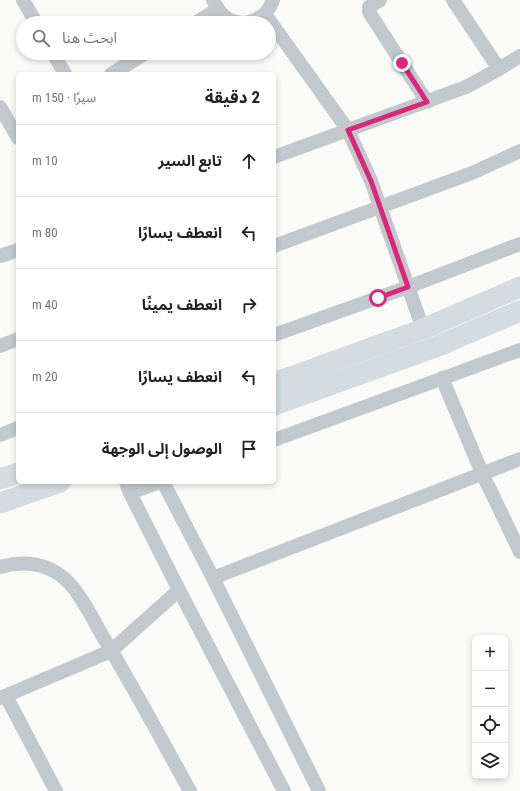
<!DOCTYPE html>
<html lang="ar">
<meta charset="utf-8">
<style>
body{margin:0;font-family:"Roboto Condensed","Noto Sans Arabic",sans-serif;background:#f2f2f2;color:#222;direction:rtl}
.controls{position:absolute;right:12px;bottom:12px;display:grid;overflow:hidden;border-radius:6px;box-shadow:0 2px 6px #0003}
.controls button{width:36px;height:36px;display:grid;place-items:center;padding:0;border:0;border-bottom:1px solid #e0e0e0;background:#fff;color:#222;font:20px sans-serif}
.stop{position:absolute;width:12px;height:12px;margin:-9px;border:3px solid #db2777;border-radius:50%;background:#fff}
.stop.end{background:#db2777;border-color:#fff;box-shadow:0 1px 4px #0008}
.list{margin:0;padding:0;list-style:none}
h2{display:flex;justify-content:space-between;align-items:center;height:52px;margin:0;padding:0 16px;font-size:17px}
h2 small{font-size:13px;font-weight:400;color:#767676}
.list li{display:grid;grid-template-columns:26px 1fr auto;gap:12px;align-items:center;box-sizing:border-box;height:72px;padding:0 16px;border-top:1px solid #e0e0e0}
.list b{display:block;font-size:15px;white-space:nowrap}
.list em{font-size:13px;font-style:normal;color:#767676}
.icon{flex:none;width:22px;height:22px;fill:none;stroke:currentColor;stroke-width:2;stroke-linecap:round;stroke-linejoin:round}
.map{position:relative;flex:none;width:520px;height:791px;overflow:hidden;direction:ltr}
.search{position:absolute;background:#fff;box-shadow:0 2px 6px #0003;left:16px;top:16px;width:260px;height:44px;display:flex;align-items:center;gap:10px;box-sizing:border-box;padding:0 14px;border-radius:22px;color:#767676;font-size:15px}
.panel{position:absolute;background:#fff;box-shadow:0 2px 6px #0003;left:16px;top:72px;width:260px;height:412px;border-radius:6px;direction:rtl}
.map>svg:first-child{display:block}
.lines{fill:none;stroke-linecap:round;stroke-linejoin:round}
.street{stroke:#c3c8cc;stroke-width:14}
.primary{stroke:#d6dbdf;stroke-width:21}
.route{stroke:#db2777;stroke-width:5}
</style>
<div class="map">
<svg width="520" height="791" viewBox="0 0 520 791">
<rect width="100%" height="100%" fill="#fafaf8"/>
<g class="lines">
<!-- street -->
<g class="street">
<path d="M23,0L36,23"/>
<path d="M213,0C216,6 219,11 224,16C241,30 267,20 273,0"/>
<path d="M380,0L369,7V12L427,102"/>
<path d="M453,0L499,69"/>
<path d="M265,14L348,130L371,181L423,329"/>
<path d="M195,23L218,9"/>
<path d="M53,53L65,74"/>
<path d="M111,74L146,53"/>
<path d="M0,107L18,138"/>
<path d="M274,157L466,87L499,69L520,56"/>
<path d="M274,246L472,173L520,151"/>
<path d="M0,256L18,250"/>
<path d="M274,335L408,287L520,244"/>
<path d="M0,346L18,339"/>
<path d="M442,378L482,473L520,552"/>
<path d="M0,435L18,428"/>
<path d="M274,440L520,350"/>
<path d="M126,482L130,493L179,590L284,791"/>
<path d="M163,482L213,578L319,791"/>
<path d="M130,493L160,482"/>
<path d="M0,567C23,560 47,563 65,579C81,594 91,616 102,635C133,686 161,739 190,791"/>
<path d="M213,578L520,459"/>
<path d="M6,696L56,791"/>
<path d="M0,698L111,651L179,590"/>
</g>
<!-- primary -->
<g class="primary">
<path d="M274,383L423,329L520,287"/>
<path d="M274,405L438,346L520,311"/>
<path d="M0,479L18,473"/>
<path d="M0,503L60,482"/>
</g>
</g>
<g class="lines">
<!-- route -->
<path class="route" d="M378,298L408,287L371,181L348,130L427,102L402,63"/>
</g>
</svg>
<div class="controls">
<button>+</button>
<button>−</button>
<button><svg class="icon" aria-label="locate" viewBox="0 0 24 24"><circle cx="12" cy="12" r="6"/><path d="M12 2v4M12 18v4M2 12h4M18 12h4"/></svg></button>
<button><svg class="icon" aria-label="layers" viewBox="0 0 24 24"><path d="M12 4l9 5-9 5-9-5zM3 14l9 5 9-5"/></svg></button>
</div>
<div class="stop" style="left:378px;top:298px"></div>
<div class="stop end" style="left:402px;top:63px"></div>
<div class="search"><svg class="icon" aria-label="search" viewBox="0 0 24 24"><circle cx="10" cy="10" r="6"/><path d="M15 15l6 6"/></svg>ابحث هنا</div>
<section class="panel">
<h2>2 دقيقة<small>سيرًا · 150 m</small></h2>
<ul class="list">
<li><svg class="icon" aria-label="ahead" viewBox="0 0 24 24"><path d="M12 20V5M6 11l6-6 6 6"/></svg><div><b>تابع السير</b></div><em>10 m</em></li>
<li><svg class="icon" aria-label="left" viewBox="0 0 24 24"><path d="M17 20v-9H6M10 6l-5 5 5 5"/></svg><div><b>انعطف يسارًا</b></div><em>80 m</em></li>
<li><svg class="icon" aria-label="right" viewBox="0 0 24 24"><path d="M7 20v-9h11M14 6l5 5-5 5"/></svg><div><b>انعطف يمينًا</b></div><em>40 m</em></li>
<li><svg class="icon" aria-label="left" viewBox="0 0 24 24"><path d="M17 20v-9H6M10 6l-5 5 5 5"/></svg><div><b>انعطف يسارًا</b></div><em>20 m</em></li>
<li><svg class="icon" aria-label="arrive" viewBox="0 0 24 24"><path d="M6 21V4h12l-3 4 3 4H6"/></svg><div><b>الوصول إلى الوجهة</b></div></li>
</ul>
</section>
</div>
